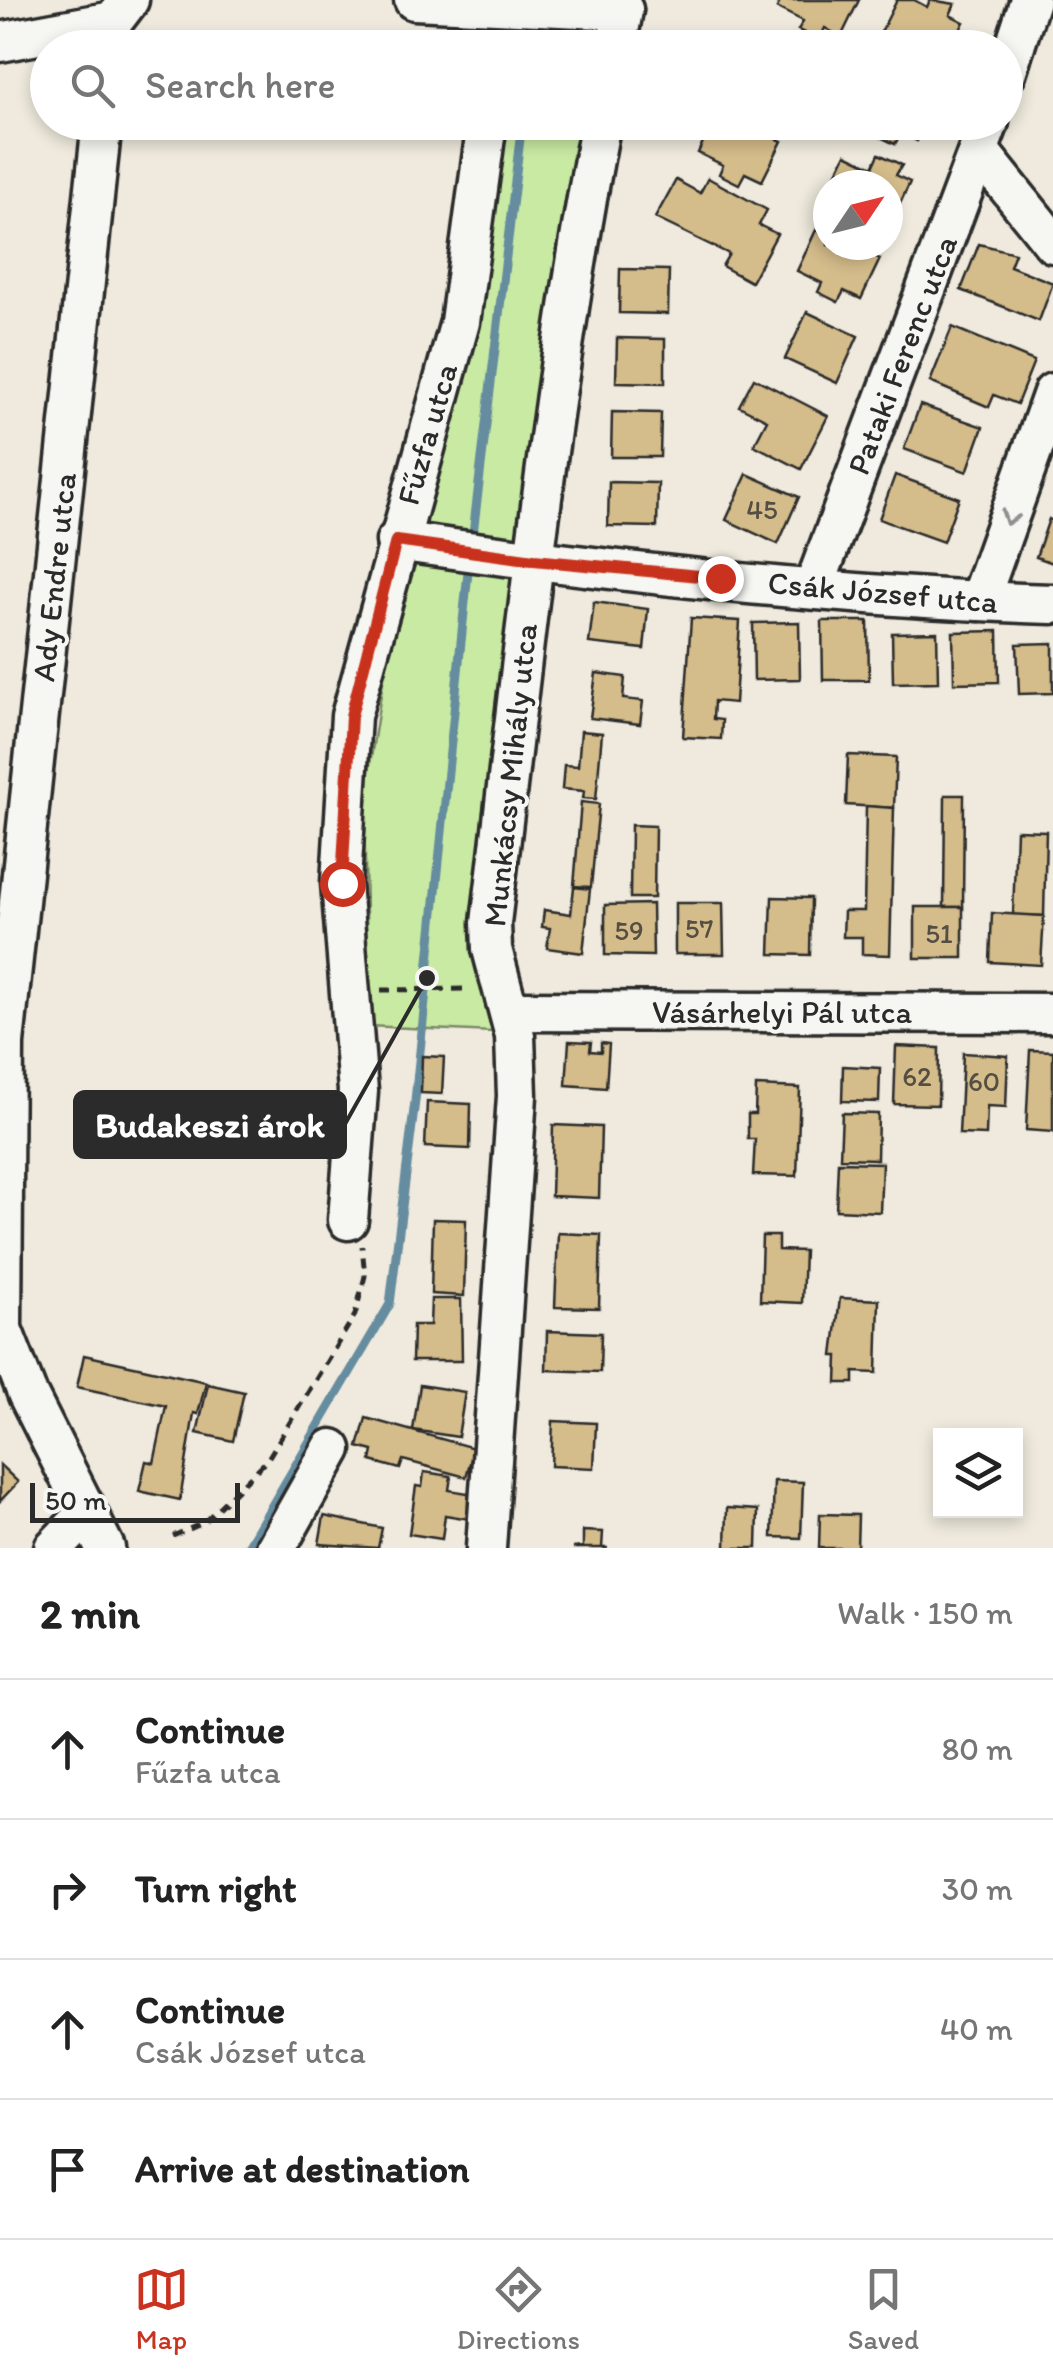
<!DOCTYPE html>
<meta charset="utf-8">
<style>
body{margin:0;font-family:Itim,sans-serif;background:#f2f2f2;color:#222}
.controls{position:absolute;right:30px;bottom:30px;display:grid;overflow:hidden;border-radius:0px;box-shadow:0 5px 15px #0003}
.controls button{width:90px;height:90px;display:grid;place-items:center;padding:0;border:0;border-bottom:2px solid #e0e0e0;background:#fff;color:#222;font:50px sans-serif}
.compass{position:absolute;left:813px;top:170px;width:90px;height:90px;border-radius:50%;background:#fff;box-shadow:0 5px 15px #0003;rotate:55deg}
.scale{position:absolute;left:30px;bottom:25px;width:210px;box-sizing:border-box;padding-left:10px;border:5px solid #2b2b2b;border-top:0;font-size:28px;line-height:35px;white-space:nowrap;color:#2b2b2b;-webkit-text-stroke:8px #f6f6f2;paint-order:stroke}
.stop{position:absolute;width:30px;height:30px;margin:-22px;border:8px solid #c8321e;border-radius:50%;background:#fff}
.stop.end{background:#c8321e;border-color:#fff;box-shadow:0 2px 10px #0008}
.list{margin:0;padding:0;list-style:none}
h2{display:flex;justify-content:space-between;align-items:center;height:130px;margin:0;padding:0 40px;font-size:42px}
h2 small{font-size:32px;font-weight:400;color:#767676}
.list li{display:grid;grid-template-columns:65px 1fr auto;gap:30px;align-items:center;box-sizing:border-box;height:140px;padding:0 40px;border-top:2px solid #e0e0e0}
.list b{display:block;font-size:38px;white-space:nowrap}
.list p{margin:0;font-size:32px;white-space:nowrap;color:#767676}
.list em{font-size:32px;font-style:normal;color:#767676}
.icon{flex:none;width:55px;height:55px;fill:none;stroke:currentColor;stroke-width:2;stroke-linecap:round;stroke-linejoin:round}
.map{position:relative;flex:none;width:1053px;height:1548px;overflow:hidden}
.search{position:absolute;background:#fff;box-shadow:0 5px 15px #0003;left:30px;right:30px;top:30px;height:110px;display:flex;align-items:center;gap:25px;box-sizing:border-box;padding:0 35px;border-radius:55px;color:#767676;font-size:38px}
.sheet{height:690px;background:#fff}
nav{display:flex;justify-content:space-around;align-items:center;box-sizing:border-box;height:140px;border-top:2px solid #e0e0e0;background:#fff;font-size:28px;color:#767676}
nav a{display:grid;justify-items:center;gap:5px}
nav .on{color:#c8321e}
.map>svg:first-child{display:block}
.green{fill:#c8eaa3;stroke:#7a8a67;stroke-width:2.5}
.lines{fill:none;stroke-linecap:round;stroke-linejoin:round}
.stream{stroke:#658c9f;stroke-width:9}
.building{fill:#d4bc8b;stroke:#2b2b2b;stroke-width:2.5}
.minor-casing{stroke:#2b2b2b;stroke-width:45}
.path{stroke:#2b2b2b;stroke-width:5;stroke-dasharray:10 8;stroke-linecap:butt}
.minor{stroke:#f6f6f2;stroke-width:38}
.oneway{stroke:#90908e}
.route{stroke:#c8321e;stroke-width:12}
.labels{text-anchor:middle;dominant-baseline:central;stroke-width:8;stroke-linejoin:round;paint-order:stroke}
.number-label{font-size:28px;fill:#554f43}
.street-label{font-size:32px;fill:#2b2b2b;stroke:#f6f6f2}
.leader{fill:none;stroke:#2b2b2b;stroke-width:4}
.callout-dot{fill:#2b2b2b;stroke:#f6f6f2;stroke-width:4}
.callout{fill:#2b2b2b;stroke:#2b2b2b;stroke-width:4}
.callout-label{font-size:35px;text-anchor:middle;font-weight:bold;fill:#fff}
</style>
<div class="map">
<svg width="1053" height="1548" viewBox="0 0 1053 1548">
<rect width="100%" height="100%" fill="#efeadd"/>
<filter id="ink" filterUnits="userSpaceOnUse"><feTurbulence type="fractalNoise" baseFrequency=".01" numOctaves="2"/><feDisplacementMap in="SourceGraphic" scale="20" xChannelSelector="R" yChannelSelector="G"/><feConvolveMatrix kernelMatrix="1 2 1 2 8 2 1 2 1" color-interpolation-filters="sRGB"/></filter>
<g filter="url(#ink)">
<!-- green -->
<g class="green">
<path d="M499,12L590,17L614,47L497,48Z"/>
<path d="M492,123H619L553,436L499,884L513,1033L368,1026L364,803L404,546Z"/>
</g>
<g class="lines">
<!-- stream -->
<g class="stream">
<path d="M531,48L536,13"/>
<path d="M472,542L522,122"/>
<path d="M247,1548L390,1304L415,1101L469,562"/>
</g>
</g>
<!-- building -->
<g class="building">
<path d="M781,0H859L841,37L825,28L819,40L798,30L803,21L777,8Z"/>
<path d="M897,0H914L927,7L930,0L955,4L950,15L964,22L951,48H905L880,34Z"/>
<path d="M712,122L772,124L767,134L782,141L762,181L745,173L739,184L719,174L723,165L698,153Z"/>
<path d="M874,122H927L917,141L901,133L895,144L874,134L879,125Z"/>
<path d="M846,154L873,167L879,154L902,165L896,175L910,182L891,223L888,185H831Z"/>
<path d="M708,178L767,210L759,225L777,234L751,282L722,266L729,254L655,218L676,180L700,193Z"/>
<path d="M816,230L828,236V245H869L866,252L880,259L861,299L844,291L838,302L818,292L822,283L797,271Z"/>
<path d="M979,244L1015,253L1010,266L1053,283L1039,321L961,290Z"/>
<path d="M620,269L669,270L668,314L619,313Z"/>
<path d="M807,312L858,336L837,383L785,359Z"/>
<path d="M952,327L1034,361L1017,404L994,395L989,407L930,382Z"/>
<path d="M617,338L665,339V383L616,382Z"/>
<path d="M754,378L828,416L801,469L754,445L767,420L739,406Z"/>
<path d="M920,405L983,427L967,472L904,449Z"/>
<path d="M612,412L661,413L660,457H611Z"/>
<path d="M747,474L799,497L778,544L726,520Z"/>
<path d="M895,475L959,498L943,542L879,519Z"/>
<path d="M609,482L658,483L657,527L608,526Z"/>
<path d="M1049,519L1053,521V563L1036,557Z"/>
<path d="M594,602L648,609L644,649L589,643Z"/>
<path d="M691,618L740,621L735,703L714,701L713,719L722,720L721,739L683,737Z"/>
<path d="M822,621H868L869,680H823Z"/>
<path d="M799,622L800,679L754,680L753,623Z"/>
<path d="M998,631L999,682L954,683L953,632Z"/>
<path d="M937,632L938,682L893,683L892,633Z"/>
<path d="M1053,643V693L1019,694L1017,644Z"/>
<path d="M596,673L625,677L623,699L643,701L640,724L590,718Z"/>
<path d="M581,731L602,733L596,799L583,798L584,791L562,789L564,765L578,766Z"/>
<path d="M848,755L896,757L894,808L846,805Z"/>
<path d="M945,795H964L963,907H944Z"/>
<path d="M581,802L599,804L591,887L574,886Z"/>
<path d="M866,806L894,808L890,955L862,954V937H843L844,911H864Z"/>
<path d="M631,825L655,826L654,898H630Z"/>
<path d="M1016,830L1046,831L1044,916L1013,915Z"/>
<path d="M574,887L590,889L583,953L547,948L550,928L542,927L544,910L571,914Z"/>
<path d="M772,897L811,898L810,955L770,954Z"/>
<path d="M675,903H723L724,954H675Z"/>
<path d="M652,904L653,956L605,955V905Z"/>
<rect x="915" y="907" width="48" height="51"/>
<path d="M992,913L1044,916L1041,965L990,962Z"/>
<path d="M569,1041L591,1042L590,1051L601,1052V1043L609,1044L606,1088L566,1085Z"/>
<path d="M896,1046L939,1048L938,1105L894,1104Z"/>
<path d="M1030,1050L1053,1051V1132L1026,1130Z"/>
<path d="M963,1053L1008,1056L1006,1107L987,1106L986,1135L959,1134Z"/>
<path d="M422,1056L444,1057L442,1094L421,1093Z"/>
<path d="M843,1066L880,1068L879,1102L842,1101Z"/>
<path d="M756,1086L800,1088L797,1176L753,1175L755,1139H748V1114H755Z"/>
<path d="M427,1102L471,1104L470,1149L425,1147Z"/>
<path d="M842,1113L878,1114L877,1159L840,1158Z"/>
<path d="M553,1125L601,1127L599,1198L551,1196Z"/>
<path d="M838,1162L882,1163L880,1212L836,1210Z"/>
<path d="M433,1219L466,1220L464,1296L431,1294Z"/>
<path d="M558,1233L601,1235L599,1308L555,1307Z"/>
<path d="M762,1236H778V1250L804,1251L802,1303L760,1301Z"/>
<path d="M840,1298L879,1300L877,1373L854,1372V1383H837L838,1356H833Z"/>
<path d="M431,1299H461L462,1361H412L413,1325H430Z"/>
<path d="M547,1331L601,1333L600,1372L546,1370Z"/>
<path d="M84,1355L206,1382L198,1414L194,1413L180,1500L139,1491L146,1461L154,1463L166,1406L77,1387Z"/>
<path d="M208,1384L244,1392L233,1441L197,1433Z"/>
<path d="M420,1385L465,1392L458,1437L413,1430Z"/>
<path d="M366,1418L474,1448L466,1477L403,1460L400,1469L371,1461L373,1451L358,1447Z"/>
<path d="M553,1421L596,1423L594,1468L551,1466Z"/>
<path d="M0,1465L18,1482L0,1501Z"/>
<path d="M424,1472L451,1476L449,1490L474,1494L470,1519L445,1515L442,1539L409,1534L416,1486L422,1487Z"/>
<path d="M774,1481L803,1482L801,1538L772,1537Z"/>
<path d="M727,1508L758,1510L757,1548H726Z"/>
<path d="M820,1514L858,1515L857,1548H819Z"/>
<path d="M324,1516L382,1528L378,1548L319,1544Z"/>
<path d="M583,1531L603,1532L602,1548H608H573L583,1547Z"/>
</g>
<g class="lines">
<defs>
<g id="minor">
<path d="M414,0L623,10"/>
<path d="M0,42L113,21L129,0"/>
<path d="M497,48V46"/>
<path d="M616,48L623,10"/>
<path d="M1006,73L1030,0"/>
<path d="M102,122L4,1043L2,1329L28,1395L105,1548"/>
<path d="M980,152L1053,243"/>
<path d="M396,541C613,572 834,597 1053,604"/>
<path d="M814,587L989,122"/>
<path d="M979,601L1053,393"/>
<path d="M511,1011L1053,1013"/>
<path d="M348,1220L358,1091L341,883L351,716L460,322L487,122"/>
<path d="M54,1548L85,1516"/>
<path d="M276,1548L332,1449"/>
<path d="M486,1548L517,1096L515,1036L492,949L491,923C523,656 550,387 601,122"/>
</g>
</defs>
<!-- minor casing -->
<use href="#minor" class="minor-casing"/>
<!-- path -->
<g class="path">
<path d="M381,990L470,989"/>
<path d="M173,1536L203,1523L267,1460L355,1315L365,1276L362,1246"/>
</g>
<!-- minor -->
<use href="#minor" class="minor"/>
</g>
<!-- one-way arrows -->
<defs><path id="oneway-chevron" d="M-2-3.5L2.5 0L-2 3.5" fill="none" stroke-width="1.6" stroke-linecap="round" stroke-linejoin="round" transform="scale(2.5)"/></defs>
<use class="oneway" href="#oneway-chevron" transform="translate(1009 518) rotate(109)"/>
</g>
<g class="lines" filter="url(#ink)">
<!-- route -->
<path class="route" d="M342,883L351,716L396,541L534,560L720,578"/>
</g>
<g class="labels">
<!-- number labels -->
<g class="number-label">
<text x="762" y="509">45</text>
<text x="699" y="928">57</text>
<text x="629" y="930">59</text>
<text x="939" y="933">51</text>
<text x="917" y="1076">62</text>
<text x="984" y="1081">60</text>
</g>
<!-- street labels -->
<g class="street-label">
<text transform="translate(902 355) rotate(-69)">Pataki Ferenc utca</text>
<text transform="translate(427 434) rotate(-74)">Fűzfa utca</text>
<text transform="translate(54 577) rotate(-84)">Ady Endre utca</text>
<text transform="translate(883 592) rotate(5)">Csák József utca</text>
<text transform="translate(510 775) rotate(-84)">Munkácsy Mihály utca</text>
<text x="782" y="1012">Vásárhelyi Pál utca</text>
</g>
</g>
<!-- callouts -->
<path class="leader" d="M427 978L345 1124"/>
<circle class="callout-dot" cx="427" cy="978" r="10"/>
<rect class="callout" x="75" y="1092" width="270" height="65" rx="10"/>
<g class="callout-label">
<text x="210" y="1137">Budakeszi árok</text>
</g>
</svg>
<div class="controls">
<button><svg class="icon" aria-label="layers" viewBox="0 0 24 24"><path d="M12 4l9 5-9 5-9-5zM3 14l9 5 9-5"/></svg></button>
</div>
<svg class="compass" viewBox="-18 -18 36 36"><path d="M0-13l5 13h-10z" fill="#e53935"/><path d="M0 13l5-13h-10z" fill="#767676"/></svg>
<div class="scale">50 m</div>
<div class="stop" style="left:342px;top:883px"></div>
<div class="stop end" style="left:720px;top:578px"></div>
<div class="search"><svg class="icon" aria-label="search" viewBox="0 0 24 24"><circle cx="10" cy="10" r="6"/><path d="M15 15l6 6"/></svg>Search here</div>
</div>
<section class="sheet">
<h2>2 min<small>Walk · 150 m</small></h2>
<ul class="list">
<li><svg class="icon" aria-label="ahead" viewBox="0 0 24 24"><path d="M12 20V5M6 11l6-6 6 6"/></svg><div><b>Continue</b><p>Fűzfa utca</p></div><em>80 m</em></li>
<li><svg class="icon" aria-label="right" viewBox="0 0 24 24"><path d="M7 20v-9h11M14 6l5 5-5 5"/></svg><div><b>Turn right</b></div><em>30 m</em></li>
<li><svg class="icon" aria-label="ahead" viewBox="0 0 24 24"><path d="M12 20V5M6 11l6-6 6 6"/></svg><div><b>Continue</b><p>Csák József utca</p></div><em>40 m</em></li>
<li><svg class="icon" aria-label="arrive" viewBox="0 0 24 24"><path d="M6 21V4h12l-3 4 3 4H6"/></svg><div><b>Arrive at destination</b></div></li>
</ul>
</section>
<nav>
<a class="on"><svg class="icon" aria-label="map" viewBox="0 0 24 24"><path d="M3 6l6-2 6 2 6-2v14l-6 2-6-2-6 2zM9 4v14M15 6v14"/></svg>Map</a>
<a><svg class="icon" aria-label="directions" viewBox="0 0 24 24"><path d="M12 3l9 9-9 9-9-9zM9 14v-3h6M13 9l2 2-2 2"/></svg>Directions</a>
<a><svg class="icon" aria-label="saved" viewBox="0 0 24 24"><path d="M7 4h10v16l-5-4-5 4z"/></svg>Saved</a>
</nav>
